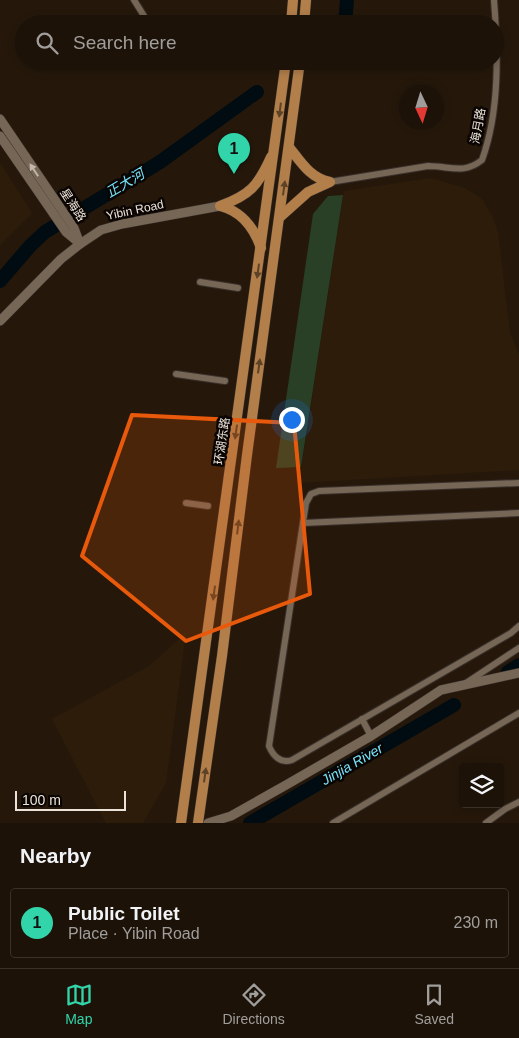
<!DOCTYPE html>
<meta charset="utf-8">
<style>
body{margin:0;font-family:Helvetica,"Noto Sans SC",sans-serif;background:#292016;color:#f1f3f6}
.controls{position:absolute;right:15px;bottom:15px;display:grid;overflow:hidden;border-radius:5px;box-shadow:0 2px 8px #0003}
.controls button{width:45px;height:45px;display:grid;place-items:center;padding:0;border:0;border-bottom:1px solid #3a3229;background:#1c1208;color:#f1f3f6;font:25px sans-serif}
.compass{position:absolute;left:399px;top:85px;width:45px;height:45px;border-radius:50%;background:#1c1208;box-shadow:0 2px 8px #0003;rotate:176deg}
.scale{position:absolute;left:15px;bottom:12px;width:111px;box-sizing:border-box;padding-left:5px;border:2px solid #ebe2d9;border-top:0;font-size:14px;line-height:18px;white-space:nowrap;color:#ebe2d9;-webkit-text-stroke:4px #0a0502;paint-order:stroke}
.you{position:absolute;left:291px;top:419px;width:18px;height:18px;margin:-12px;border:4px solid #fff;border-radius:50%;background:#1a73e8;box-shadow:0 0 0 8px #1a73e833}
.badge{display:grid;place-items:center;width:32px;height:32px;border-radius:50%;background:#32d4a9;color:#111;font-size:16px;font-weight:700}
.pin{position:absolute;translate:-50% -41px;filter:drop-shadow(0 1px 2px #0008)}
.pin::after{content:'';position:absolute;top:26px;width:18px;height:15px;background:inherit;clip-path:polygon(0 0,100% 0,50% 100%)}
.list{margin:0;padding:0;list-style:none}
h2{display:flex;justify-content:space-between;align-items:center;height:65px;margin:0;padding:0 20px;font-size:21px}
h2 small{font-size:16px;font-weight:400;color:#a09e9c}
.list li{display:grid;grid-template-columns:32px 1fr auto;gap:15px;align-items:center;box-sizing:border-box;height:70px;margin:0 10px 10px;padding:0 10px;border:1px solid #3a3229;border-radius:5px}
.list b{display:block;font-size:19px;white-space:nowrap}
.list p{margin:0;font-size:16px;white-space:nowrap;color:#a09e9c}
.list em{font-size:16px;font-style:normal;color:#a09e9c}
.icon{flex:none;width:28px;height:28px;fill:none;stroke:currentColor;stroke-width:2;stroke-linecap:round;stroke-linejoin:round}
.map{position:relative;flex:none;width:519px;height:823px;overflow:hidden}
.search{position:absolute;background:#1c1208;box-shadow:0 2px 8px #0003;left:15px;right:15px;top:15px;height:55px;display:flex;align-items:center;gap:12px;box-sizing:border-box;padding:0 18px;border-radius:28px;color:#a09e9c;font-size:19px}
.sheet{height:145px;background:#1c1208}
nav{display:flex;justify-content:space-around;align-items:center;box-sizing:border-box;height:70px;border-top:1px solid #3a3229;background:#1c1208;font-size:14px;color:#a09e9c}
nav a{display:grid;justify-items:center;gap:2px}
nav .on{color:#32d4a9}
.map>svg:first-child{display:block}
.built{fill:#2d1c09}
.green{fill:#293f26}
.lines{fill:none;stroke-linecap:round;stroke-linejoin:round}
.river{stroke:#000c11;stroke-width:14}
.street-casing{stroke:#3a302b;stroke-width:8}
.secondary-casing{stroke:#3a302b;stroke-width:10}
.primary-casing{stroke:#3a302b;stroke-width:11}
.street{stroke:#766656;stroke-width:6}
.secondary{stroke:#766656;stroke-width:9}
.primary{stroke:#b27f4b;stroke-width:10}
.oneway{fill:#5e4226}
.oneway2{fill:#c2b7ab}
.marked{fill:#e8590c;fill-opacity:0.2;stroke:#e8590c;stroke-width:4;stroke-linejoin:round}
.labels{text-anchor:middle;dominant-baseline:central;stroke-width:5;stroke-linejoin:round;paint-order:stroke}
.street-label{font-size:12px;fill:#ebe2d9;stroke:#0a0502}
.water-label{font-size:14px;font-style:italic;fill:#75e4fc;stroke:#0a0502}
</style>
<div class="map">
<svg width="519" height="823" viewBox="0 0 519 823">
<rect width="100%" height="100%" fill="#25180b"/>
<!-- built -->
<g class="built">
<path d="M0,163L32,213L0,245Z"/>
<path d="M431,178L465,188L481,198L492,215L498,232L510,333L519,354V470L299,483L344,191Z"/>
<path d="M186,633L166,783L143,823H106L52,719L149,666Z"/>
</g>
<!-- green -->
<path class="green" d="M343,195L301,467L276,468L313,214L328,196Z"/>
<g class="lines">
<!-- river -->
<g class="river">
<path d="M345,24L347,0"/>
<path d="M0,281L30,246L45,232L160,162L257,92"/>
<path d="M508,672L519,665"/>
<path d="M250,823L454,705"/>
</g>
<defs>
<g id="street">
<path d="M134,0L149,24"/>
<path d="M330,182L428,166C450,166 463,175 482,160C500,110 498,52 494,0"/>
<path d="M200,282L238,288"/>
<path d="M176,374L225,381"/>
<path d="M519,483L319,491L311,494L306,503L269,746C273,756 281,764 292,760L511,633L519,626"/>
<path d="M186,503L208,506"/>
<path d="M303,523L519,513"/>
<path d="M466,683L519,648"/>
<path d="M362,719L371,736"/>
<path d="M333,823L519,713"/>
<path d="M486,823L505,809L519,802"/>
</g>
<g id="secondary">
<path d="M0,119L74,228L80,244"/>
<path d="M0,136L66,232L78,242"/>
<path d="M0,321L61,259L80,244L101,230L122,224L220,206"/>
<path d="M208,823L231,816L286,785L371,736L441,690L519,673"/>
</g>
<g id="primary">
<path d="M291,24L293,0"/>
<path d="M304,24L306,0"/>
<path d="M280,217L308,192L330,182C310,178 301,162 289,147"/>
<path d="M261,248C254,228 241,211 220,206C250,195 258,186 271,157"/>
<path d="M181,823L286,61"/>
<path d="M198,823L222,656L247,455L300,61"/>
</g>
</defs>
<!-- street casing -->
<use href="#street" class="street-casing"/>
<!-- secondary casing -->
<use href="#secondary" class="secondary-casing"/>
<!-- primary casing -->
<use href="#primary" class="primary-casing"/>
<!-- street -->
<use href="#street" class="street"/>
<!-- secondary -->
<use href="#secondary" class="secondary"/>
<!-- primary -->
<use href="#primary" class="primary"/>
</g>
<!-- one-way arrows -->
<defs><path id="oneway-solid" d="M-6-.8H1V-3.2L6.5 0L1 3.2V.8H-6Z" transform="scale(1.25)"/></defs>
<g class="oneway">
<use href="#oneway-solid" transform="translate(280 110) rotate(97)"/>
<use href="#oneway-solid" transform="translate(284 188) rotate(-82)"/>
<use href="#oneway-solid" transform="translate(258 271) rotate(98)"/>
<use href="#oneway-solid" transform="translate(259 366) rotate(-82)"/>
<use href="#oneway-solid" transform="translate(236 432) rotate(98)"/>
<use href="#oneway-solid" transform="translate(238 527) rotate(-83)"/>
<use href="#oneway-solid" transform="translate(214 593) rotate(98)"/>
<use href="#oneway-solid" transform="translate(205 775) rotate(-82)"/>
</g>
<use class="oneway2" href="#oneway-solid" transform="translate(34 170) rotate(-124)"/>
<!-- marked area -->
<path class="marked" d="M132,415L294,423L310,594L186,641L82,556Z"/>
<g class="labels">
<!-- street labels -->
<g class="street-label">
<text transform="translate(478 126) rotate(-80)">海月路</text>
<text transform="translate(73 205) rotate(57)">星海路</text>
<text transform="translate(135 210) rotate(-12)">Yibin Road</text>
<text transform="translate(222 441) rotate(-82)">环湖东路</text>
</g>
<!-- water labels -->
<g class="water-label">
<text transform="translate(125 183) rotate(-31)">正大河</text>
<text transform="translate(352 764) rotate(-30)">Jinjia River</text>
</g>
</g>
</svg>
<div class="controls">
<button><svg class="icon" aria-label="layers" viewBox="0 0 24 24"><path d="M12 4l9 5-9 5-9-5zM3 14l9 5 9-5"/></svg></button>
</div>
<svg class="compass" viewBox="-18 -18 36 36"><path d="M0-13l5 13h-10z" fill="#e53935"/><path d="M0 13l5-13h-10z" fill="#a09e9c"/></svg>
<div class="scale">100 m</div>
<div class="you"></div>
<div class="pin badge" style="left:234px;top:174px">1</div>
<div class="search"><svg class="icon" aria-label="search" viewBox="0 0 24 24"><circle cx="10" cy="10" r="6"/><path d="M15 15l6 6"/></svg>Search here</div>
</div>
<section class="sheet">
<h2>Nearby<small></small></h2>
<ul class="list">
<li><span class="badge">1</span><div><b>Public Toilet</b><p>Place · Yibin Road</p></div><em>230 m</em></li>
</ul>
</section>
<nav>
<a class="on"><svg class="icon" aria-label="map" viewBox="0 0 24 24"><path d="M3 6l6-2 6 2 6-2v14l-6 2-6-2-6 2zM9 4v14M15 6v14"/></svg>Map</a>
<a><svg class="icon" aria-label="directions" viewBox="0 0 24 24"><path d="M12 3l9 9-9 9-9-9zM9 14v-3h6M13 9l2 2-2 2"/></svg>Directions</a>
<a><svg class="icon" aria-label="saved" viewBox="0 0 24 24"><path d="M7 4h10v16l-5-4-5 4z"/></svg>Saved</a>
</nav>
